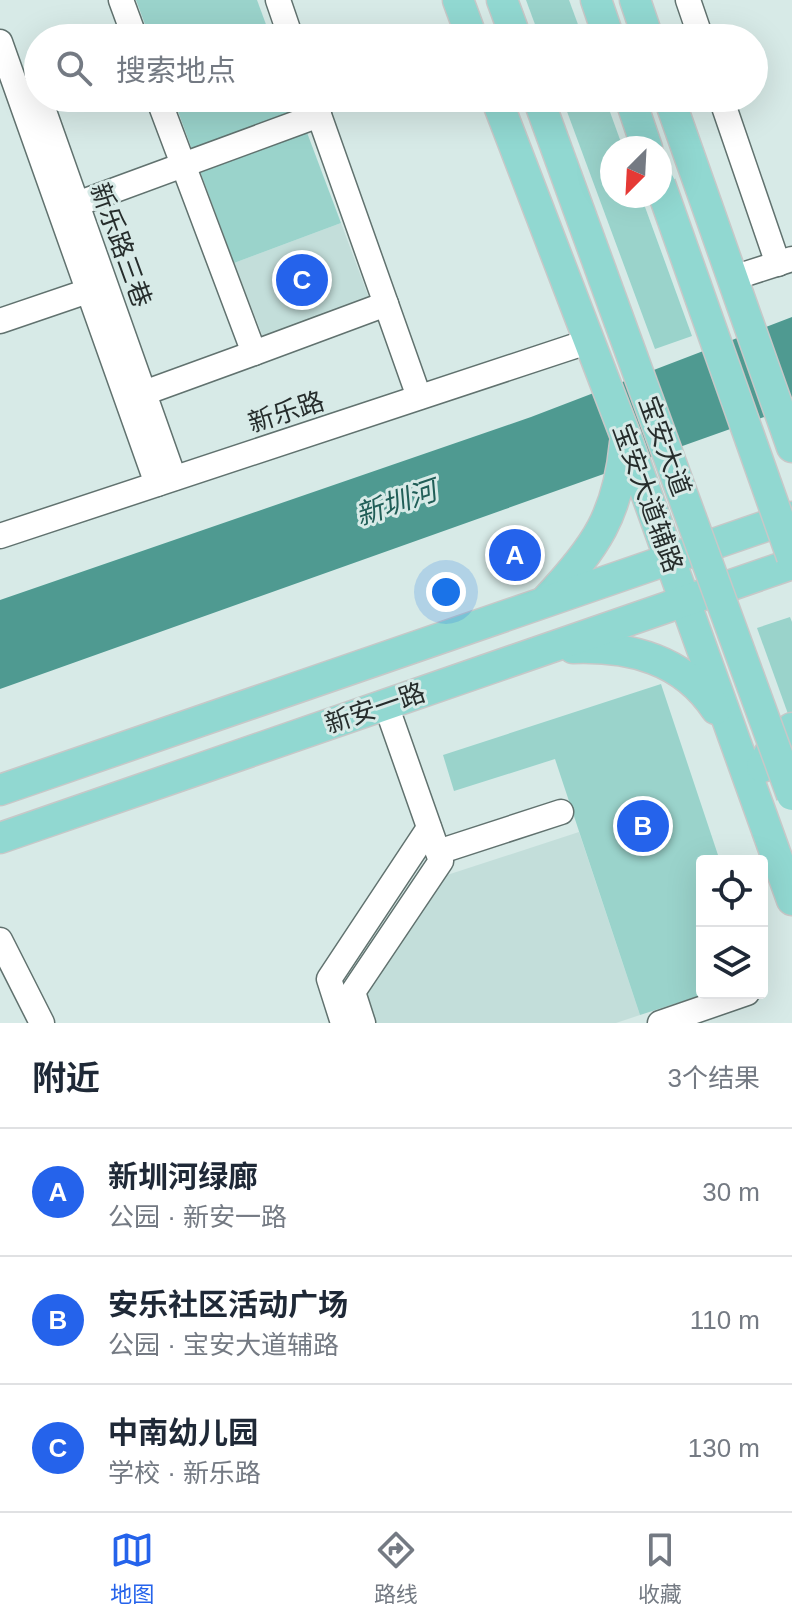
<!DOCTYPE html>
<html lang="zh">
<meta charset="utf-8">
<style>
body{margin:0;font-family:Helvetica,"Noto Sans SC",sans-serif;background:#f2f2f3;color:#1f2937}
.controls{position:absolute;right:24px;bottom:24px;display:grid;overflow:hidden;border-radius:8px;box-shadow:0 8px 32px #0002}
.controls button{width:72px;height:72px;display:grid;place-items:center;padding:0;border:0;border-bottom:2px solid #e0e1e3;background:#fff;color:#1f2937;font:40px sans-serif}
.compass{position:absolute;left:600px;top:136px;width:72px;height:72px;border-radius:50%;background:#fff;box-shadow:0 8px 32px #0002;rotate:204deg}
.you{position:absolute;left:446px;top:592px;width:28px;height:28px;margin:-20px;border:6px solid #fff;border-radius:50%;background:#1a73e8;box-shadow:0 0 0 12px #1a73e833}
.badge{display:grid;place-items:center;width:52px;height:52px;border-radius:50%;background:#2563eb;color:#fff;font-size:26px;font-weight:700}
.pin{position:absolute;translate:-50% -50%;border:4px solid #fff;box-shadow:0 2px 8px #0006}
.list{margin:0;padding:0;list-style:none}
h2{display:flex;justify-content:space-between;align-items:center;height:104px;margin:0;padding:0 32px;font-size:34px}
h2 small{font-size:26px;font-weight:400;color:#747a83}
.list li{display:grid;grid-template-columns:52px 1fr auto;gap:24px;align-items:center;box-sizing:border-box;height:128px;padding:0 32px;border-top:2px solid #e0e1e3}
.list b{display:block;font-size:30px;white-space:nowrap}
.list p{margin:0;font-size:26px;white-space:nowrap;color:#747a83}
.list em{font-size:26px;font-style:normal;color:#747a83}
.icon{flex:none;width:44px;height:44px;fill:none;stroke:currentColor;stroke-width:2;stroke-linecap:round;stroke-linejoin:round}
.map{position:relative;flex:none;width:792px;height:1023px;overflow:hidden}
.search{position:absolute;background:#fff;box-shadow:0 8px 32px #0002;left:24px;right:24px;top:24px;height:88px;display:flex;align-items:center;gap:20px;box-sizing:border-box;padding:0 28px;border-radius:44px;color:#747a83;font-size:30px}
.sheet{height:488px;background:#fff}
nav{display:flex;justify-content:space-around;align-items:center;box-sizing:border-box;height:112px;border-top:2px solid #e0e1e3;background:#fff;font-size:22px;color:#747a83}
nav a{display:grid;justify-items:center;gap:4px}
nav .on{color:#2563eb}
.map>svg:first-child{display:block}
.built{fill:#c3deda}
.green{fill:#9ad3cb}
.water{fill:#4f9a91}
.lines{fill:none;stroke-linecap:round;stroke-linejoin:round}
.minor-casing{stroke:#61726f;stroke-width:27}
.major-casing{stroke:#c7c8c8;stroke-width:33}
.minor{stroke:#fff;stroke-width:24}
.major{stroke:#91d8d1;stroke-width:30}
.major-bridge-casing{stroke:#c7c8c8;stroke-width:33;stroke-linecap:butt}
.major-bridge{stroke:#91d8d1;stroke-width:30}
.labels{text-anchor:middle;dominant-baseline:central;stroke-width:6;stroke-linejoin:round;paint-order:stroke}
.street-label{font-size:26px;fill:#262d2c;stroke:#d7eae7}
.water-label{font-size:28px;font-style:italic;fill:#205e57;stroke:#d7eae7}
</style>
<div class="map">
<svg width="792" height="1023" viewBox="0 0 792 1023">
<rect width="100%" height="100%" fill="#d7eae7"/>
<!-- built -->
<g class="built">
<path d="M341,223L369,298L263,337L234,263Z"/>
<path d="M579,832L640,1015L616,1023H361L356,1008L444,876Z"/>
</g>
<!-- green -->
<g class="green">
<path d="M136,0H257L271,38H150Z"/>
<path d="M526,0H569L583,38H540Z"/>
<path d="M173,98H294L341,223L234,263Z"/>
<path d="M562,98H605L623,148H612V196H641L692,336L655,349Z"/>
<path d="M790,617L792,622V725L757,628Z"/>
<path d="M661,684L720,861H702V993H708L640,1015L555,759L454,791L443,755Z"/>
</g>
<!-- water -->
<path class="water" d="M792,317V407L0,689V600L531,417Z"/>
<g class="lines">
<defs>
<g id="minor">
<path d="M121,0L135,38"/>
<path d="M278,0L291,38"/>
<path d="M688,0L701,38"/>
<path d="M0,42L157,484"/>
<path d="M18,90L45,114L174,478"/>
<path d="M158,98L254,353L386,304"/>
<path d="M313,98L419,397"/>
<path d="M721,98L778,264"/>
<path d="M77,204L319,115"/>
<path d="M733,278L792,259"/>
<path d="M0,321L88,291"/>
<path d="M144,393L254,353"/>
<path d="M0,536L590,341"/>
<path d="M438,852L561,812"/>
<path d="M0,940L42,1023"/>
<path d="M343,1023L329,979L429,828"/>
<path d="M363,1023L353,992L441,861L386,705L402,699"/>
<path d="M660,1023L747,993"/>
</g>
<g id="major">
<path d="M458,0L472,38"/>
<path d="M502,0L516,38"/>
<path d="M596,0L609,38"/>
<path d="M635,0L648,38"/>
<path d="M496,98L626,437L792,900"/>
<path d="M630,98L647,148"/>
<path d="M669,98L792,447"/>
<path d="M547,599C596,547 618,515 625,443"/>
<path d="M573,648C630,646 683,659 716,709"/>
<path d="M762,767L777,740L792,728"/>
<path d="M0,790L792,517"/>
<path d="M0,838L792,564"/>
</g>
</defs>
<!-- minor casing -->
<use href="#minor" class="minor-casing"/>
<!-- major casing -->
<use href="#major" class="major-casing"/>
<!-- minor -->
<use href="#minor" class="minor"/>
<!-- major -->
<use href="#major" class="major"/>
<defs>
<g id="major-bridge">
<path d="M538,98L792,795"/>
<path d="M660,184L792,557"/>
</g>
</defs>
<!-- major-bridge casing -->
<use href="#major-bridge" class="major-bridge-casing"/>
<!-- major-bridge -->
<use href="#major-bridge" class="major-bridge"/>
</g>
<g class="labels">
<!-- street labels -->
<g class="street-label">
<text transform="translate(121 245) rotate(70)">新乐路三巷</text>
<text transform="translate(286 412) rotate(-18)">新乐路</text>
<text transform="translate(665 446) rotate(70)">宝安大道</text>
<text transform="translate(648 498) rotate(70)">宝安大道辅路</text>
<text transform="translate(375 708) rotate(-19)">新安一路</text>
</g>
<!-- water labels -->
<g class="water-label">
<text transform="translate(396 503) rotate(-19)">新圳河</text>
</g>
</g>
</svg>
<div class="controls">
<button><svg class="icon" aria-label="locate" viewBox="0 0 24 24"><circle cx="12" cy="12" r="6"/><path d="M12 2v4M12 18v4M2 12h4M18 12h4"/></svg></button>
<button><svg class="icon" aria-label="layers" viewBox="0 0 24 24"><path d="M12 4l9 5-9 5-9-5zM3 14l9 5 9-5"/></svg></button>
</div>
<svg class="compass" viewBox="-18 -18 36 36"><path d="M0-13l5 13h-10z" fill="#e53935"/><path d="M0 13l5-13h-10z" fill="#747a83"/></svg>
<div class="you"></div>
<div class="pin badge" style="left:515px;top:555px">A</div>
<div class="pin badge" style="left:643px;top:826px">B</div>
<div class="pin badge" style="left:302px;top:280px">C</div>
<div class="search"><svg class="icon" aria-label="search" viewBox="0 0 24 24"><circle cx="10" cy="10" r="6"/><path d="M15 15l6 6"/></svg>搜索地点</div>
</div>
<section class="sheet">
<h2>附近<small>3个结果</small></h2>
<ul class="list">
<li><span class="badge">A</span><div><b>新圳河绿廊</b><p>公园 · 新安一路</p></div><em>30 m</em></li>
<li><span class="badge">B</span><div><b>安乐社区活动广场</b><p>公园 · 宝安大道辅路</p></div><em>110 m</em></li>
<li><span class="badge">C</span><div><b>中南幼儿园</b><p>学校 · 新乐路</p></div><em>130 m</em></li>
</ul>
</section>
<nav>
<a class="on"><svg class="icon" aria-label="map" viewBox="0 0 24 24"><path d="M3 6l6-2 6 2 6-2v14l-6 2-6-2-6 2zM9 4v14M15 6v14"/></svg>地图</a>
<a><svg class="icon" aria-label="directions" viewBox="0 0 24 24"><path d="M12 3l9 9-9 9-9-9zM9 14v-3h6M13 9l2 2-2 2"/></svg>路线</a>
<a><svg class="icon" aria-label="saved" viewBox="0 0 24 24"><path d="M7 4h10v16l-5-4-5 4z"/></svg>收藏</a>
</nav>
